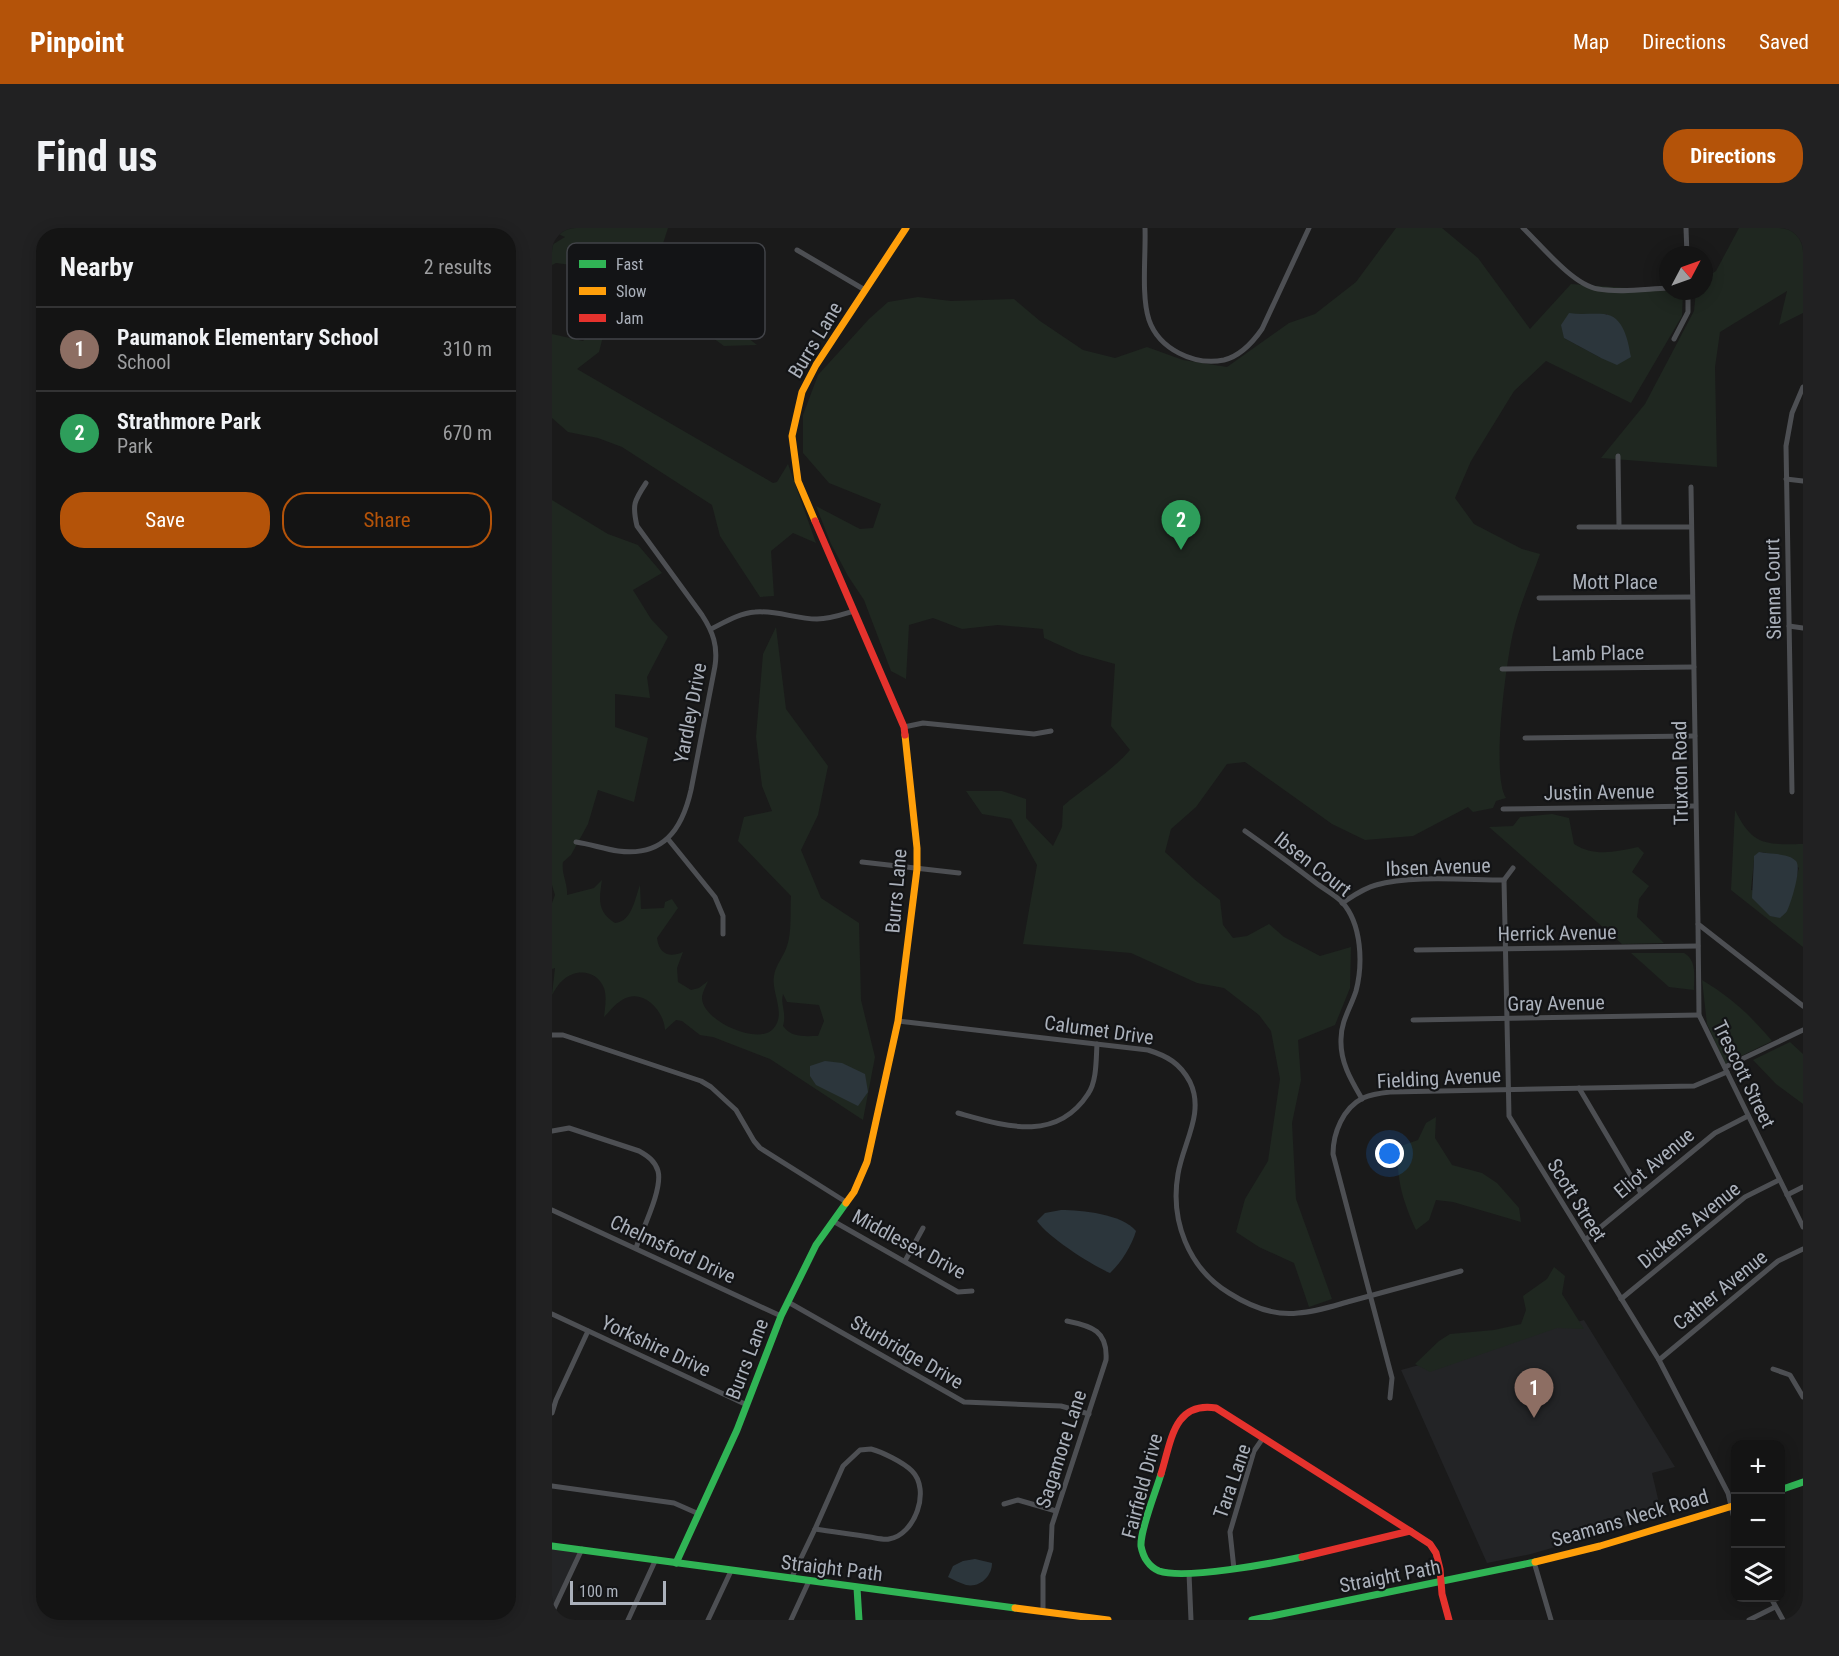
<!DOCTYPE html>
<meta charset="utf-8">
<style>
body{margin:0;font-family:"Roboto Condensed",sans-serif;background:#212122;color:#f1f3f6}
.controls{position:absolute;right:18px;bottom:18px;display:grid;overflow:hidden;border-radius:12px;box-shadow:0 3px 15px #0003}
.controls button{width:54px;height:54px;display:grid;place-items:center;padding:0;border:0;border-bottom:2px solid #333334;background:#141414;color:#f1f3f6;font:30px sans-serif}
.compass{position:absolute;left:1107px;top:18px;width:54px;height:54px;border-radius:50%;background:#141414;box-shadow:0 3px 15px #0003;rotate:49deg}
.scale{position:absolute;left:18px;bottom:15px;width:96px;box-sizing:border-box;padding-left:6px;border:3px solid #abb1bb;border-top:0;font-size:16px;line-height:21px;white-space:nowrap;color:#abb1bb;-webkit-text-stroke:4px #131416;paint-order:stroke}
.you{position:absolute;left:838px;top:926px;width:21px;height:21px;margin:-15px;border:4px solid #fff;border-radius:50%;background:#1a73e8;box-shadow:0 0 0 9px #1a73e833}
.badge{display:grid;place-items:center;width:39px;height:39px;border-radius:50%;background:#b45309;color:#fff;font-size:20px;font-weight:700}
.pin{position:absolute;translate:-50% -50px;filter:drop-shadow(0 2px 3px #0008)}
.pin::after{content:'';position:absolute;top:32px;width:21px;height:18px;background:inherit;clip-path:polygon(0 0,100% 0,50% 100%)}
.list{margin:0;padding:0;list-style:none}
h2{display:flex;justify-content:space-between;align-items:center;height:78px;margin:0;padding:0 24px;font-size:26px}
h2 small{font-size:20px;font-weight:400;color:#9d9ea0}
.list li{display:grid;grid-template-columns:39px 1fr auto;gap:18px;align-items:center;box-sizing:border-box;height:84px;padding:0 24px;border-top:2px solid #333334}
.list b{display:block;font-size:22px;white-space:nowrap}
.list p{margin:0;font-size:20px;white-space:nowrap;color:#9d9ea0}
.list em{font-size:20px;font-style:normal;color:#9d9ea0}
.actions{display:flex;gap:12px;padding:18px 24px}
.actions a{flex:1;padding:14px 0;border:2px solid #b45309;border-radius:24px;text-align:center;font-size:21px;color:#b45309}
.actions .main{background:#b45309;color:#fff}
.icon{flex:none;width:33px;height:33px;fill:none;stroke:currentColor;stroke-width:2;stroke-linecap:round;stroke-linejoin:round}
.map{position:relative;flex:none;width:1251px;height:1392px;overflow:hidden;border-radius:24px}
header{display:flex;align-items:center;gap:36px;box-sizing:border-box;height:84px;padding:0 30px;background:#b45309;color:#fff}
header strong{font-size:28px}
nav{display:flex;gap:33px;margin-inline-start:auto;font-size:21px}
.intro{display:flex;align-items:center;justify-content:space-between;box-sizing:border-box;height:144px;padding:0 36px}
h1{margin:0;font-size:42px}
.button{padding:15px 27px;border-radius:24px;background:#b45309;color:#fff;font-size:21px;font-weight:700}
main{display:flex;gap:36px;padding:0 36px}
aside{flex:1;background:#141414;border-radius:24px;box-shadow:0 3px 15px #0003}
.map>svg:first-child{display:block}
.built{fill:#232426}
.green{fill:#1f2720;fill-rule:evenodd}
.water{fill:#2c363c}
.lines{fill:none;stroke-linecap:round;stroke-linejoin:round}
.street{stroke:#4d4f53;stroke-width:5}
.fast{stroke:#30b455;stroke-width:7}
.slow{stroke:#ff9f0a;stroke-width:7}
.jam{stroke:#e5322d;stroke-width:7}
.labels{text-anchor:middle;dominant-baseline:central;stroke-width:4.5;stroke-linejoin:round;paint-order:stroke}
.street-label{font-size:20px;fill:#abb1bb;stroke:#131416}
.key{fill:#131416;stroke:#414348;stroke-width:1.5}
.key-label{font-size:16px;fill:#abb1bb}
</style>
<header>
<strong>Pinpoint</strong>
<nav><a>Map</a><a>Directions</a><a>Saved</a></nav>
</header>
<div class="intro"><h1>Find us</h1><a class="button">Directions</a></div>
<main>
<aside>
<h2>Nearby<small>2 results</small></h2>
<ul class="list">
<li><span class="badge" style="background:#8d6e63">1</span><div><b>Paumanok Elementary School</b><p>School</p></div><em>310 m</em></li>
<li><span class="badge" style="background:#2e9e5b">2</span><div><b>Strathmore Park</b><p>Park</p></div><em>670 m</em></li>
</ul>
<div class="actions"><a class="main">Save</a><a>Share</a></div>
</aside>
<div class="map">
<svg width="1251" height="1392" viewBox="0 0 1251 1392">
<rect width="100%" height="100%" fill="#1a1a1a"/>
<!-- built -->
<g class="built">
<path d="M1032,1092L1123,1239L1100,1245L1110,1288L979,1326L935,1335L849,1142Z"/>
<path d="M0,1320L28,1323L0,1382Z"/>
</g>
<!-- green -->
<g class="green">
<path d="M0,0H116L107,28L130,58L205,117L172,118L88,56L65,61L52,75L27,38L4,35L0,37V17L13,9L0,3Z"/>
<path d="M844,0H890L926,30L978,101L1019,56L1131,64L1130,88L1079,175L994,133L962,163L919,233L903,270L922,296L970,321L988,326C979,352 967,378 961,405C954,435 939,547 954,570L944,573L941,580L921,584L916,579L861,608L813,612L780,596L693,534L675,536L644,579L619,601L613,624L642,651L668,672L671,697L681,710L695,708L717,696L732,709L768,728L799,719L798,760L783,797L746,812L749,852L740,895L744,971L780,1071L757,1079L742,1035L707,1019L684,1004L693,971L716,933L728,851L719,803L707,787L672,760L645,755L579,725L471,716L485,637L459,591L430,586L414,563H450L474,571V590L501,618L510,599L511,578C533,559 559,544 578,522L559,498L563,436L527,426L492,410L491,401L446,397L410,401L381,390L357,397L354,451L339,443L312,372L296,348L279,316L264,278L308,301L321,300L329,276L277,255L251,225V187L266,147L317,91L336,74L366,69L399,73L462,71L488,93L531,122L563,130L595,119L631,132L675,139L737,95L763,86L804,54ZM1055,86L1049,130L1012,110L1032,87Z"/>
<path d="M1187,0H1251V85L1227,97L1235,63L1168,104L1163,139L1165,239L1049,230L1093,176L1142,83L1144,63H1152V51L1164,43Z"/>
<path d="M62,81L53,101L47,124L25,141L221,255L225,254L236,236L264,315L241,305L219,323L222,368L208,369L168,308L160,277L70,219L46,210L16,204L0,190V106L31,113Z"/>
<path d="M0,272L56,306L86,317L110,345L81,362L99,391L116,409L95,449L98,470L63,466V499L96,510L82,574L46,562L36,596L19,627L11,634C9,646 16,655 15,667L42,660L50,652C47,671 45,684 63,695C80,694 83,670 88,657L89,681L112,680L113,674L120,671L126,680L105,710C107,726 117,730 131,724L125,740L126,754L139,762L147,760L156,753C154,758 150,765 150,770C150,792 205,818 221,801C235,786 219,765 222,748C223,738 232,728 235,718C240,704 238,684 239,668L186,613L192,589L220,583L210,558L204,509L211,426L224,399L234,481L276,538L266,587L249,622L269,670L307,695L309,772L323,829L311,892L218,831L161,809L148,807L130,793L124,792L113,802C112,782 90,759 70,772C63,776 58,783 52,789C53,780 55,769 52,760C45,742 24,740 11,752C6,756 3,762 0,767L3,740L0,741V675L3,667L0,657ZM231,766L235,774L267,777L272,793L266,808C252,808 240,810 231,798C235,784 228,777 231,766Z"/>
<path d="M1183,582C1200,617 1213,617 1251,616V719L1179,662ZM1208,624L1232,628L1247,640L1240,664L1199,662L1202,632Z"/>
<path d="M1000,586L1017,590L1022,616C1042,629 1063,624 1086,619L1092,625L1080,644L1097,658L1087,671L1085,689L1112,715L1070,716L937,599L961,598L968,589Z"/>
<path d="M1079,725H1132C1145,732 1142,749 1142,762L1117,759Z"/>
<path d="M1150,752C1181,771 1197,786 1220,813L1173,836L1155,796Z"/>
<path d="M1238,814L1251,826V876L1224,856L1201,832Z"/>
<path d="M884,889L883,910L900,937L930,945L945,955L967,980L969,994L901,974L884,972L877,992L864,1002C851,973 844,951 846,919L866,912L874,895Z"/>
<path d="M1002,1039L1013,1048L1010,1066L1032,1101L1005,1100L878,1144L863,1136L887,1113L898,1106L942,1102L969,1096L974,1082L971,1068L995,1051Z"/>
</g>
<!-- water -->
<g class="water">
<path d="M1017,85C1029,87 1041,85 1052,86C1072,88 1076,113 1079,129L1065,137L1049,130L1012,110L1009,97Z"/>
<path d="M1207,624C1217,626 1237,625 1244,633C1250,640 1239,675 1235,683C1234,685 1230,688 1228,690L1218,688L1200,670L1202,632V628Z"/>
<path d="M273,833L290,835L313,846L316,864L306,878L264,857L258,848V838Z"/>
<path d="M509,982C530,982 570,986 584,1003C580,1017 569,1035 558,1045C539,1037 496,1009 485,993L493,985Z"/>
<path d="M423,1331L440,1335C440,1348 428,1360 414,1357C408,1355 402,1352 396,1349L401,1338L411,1333Z"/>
</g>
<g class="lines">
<!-- street -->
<g class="street">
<path d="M593,0C594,26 589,68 597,92C607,121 642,138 672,132C688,128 701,114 710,101L757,0"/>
<path d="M971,0C989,17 1021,57 1046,61C1069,65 1093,61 1116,60"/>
<path d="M1134,0L1135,27"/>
<path d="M245,22L313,62"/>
<path d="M1122,111L1136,84V63"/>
<path d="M1066,228L1067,299"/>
<path d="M1234,251L1251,253"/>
<path d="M1139,259L1146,696L1251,778"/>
<path d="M1027,299H1139"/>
<path d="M987,370L1140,369"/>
<path d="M1237,398L1251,400"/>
<path d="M159,401C173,394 188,385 203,384C224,382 244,391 265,391C278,391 289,387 302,383"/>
<path d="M950,441L1142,439"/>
<path d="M352,499L371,495L482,506L499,503"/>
<path d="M973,510L1143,508"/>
<path d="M1240,564L1234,218L1240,185L1251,159"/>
<path d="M951,581L1143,578"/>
<path d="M693,603C717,620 741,637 764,655C772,661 783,667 790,674C810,696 811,736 804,763C799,779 789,793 789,811C788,834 799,852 810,871"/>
<path d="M116,611L163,669L171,688V706"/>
<path d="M24,614C38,616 52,621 66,623C111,629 130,602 139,562L163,438C166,418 161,404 150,387L85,298C80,277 82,273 94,255"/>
<path d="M310,634L407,645"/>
<path d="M952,652L957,888L1107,1132L1176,1265L1184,1299"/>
<path d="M952,652L961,640"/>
<path d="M790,675C801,668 812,660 824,657C858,647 915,652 952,652"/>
<path d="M1146,696L1147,787L1251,999"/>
<path d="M864,722L1146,718"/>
<path d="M861,792L1147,787"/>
<path d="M346,793L596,822C615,828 628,835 638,854C653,885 631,915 626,946C618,992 636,1040 677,1065C696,1077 722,1088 746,1085C764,1084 781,1078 799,1073C836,1063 873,1053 909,1043"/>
<path d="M0,807H11L149,853L159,859L184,882L202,913L208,920L294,974"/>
<path d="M1173,839L1251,802"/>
<path d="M1027,860L1089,965"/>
<path d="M406,885C453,898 504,915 536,866C545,853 544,831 545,816"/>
<path d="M0,903L17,900L87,923C96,928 103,933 106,943C111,961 90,1002 84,1020"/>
<path d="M1235,967L1251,959"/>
<path d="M0,982L229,1088"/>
<path d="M281,993L406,1064L420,1063"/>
<path d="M1033,1012L1163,905L1196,888"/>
<path d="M353,1033L371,1000"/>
<path d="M1069,1071L1193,969L1227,952"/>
<path d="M236,1074L412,1174L509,1178L537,1186"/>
<path d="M0,1086L195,1177"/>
<path d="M1107,1132L1226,1033L1251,1021"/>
<path d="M1221,1141L1238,1147L1251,1169"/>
<path d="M838,1170L840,1150L781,926C781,905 791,880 811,870C820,866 830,865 839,864L1142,858L1175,844"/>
<path d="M0,1185L4,1172L36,1103"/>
<path d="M319,1221C330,1224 351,1234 360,1243C379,1262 363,1307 337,1311C332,1312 324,1310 318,1309C300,1306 281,1304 263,1301L291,1238L308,1222Z"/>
<path d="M0,1258L122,1275L147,1286"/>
<path d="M452,1276L466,1272L504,1283"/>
<path d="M982,1334L999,1392"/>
<path d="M682,1341L678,1304L702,1223L711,1210"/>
<path d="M637,1345L639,1392"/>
<path d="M239,1351L263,1301"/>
<path d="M1219,1370L1231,1392"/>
<path d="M491,1383V1348L499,1321L500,1297L554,1132C556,1103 540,1098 515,1093"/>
<path d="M0,1385L30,1321"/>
<path d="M76,1392L104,1331"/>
<path d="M156,1392L179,1343"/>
<path d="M239,1392L257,1353"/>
<path d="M1197,1392L1223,1379"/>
</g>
<!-- fast -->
<g class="fast">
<path d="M609,1246C604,1263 588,1302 589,1318C591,1329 597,1339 607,1343C633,1352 721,1335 750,1329"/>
<path d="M1228,1262L1251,1254"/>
<path d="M0,1318L463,1380"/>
<path d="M124,1335L185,1202L229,1088L264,1017L294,975"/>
<path d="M305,1360L307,1392"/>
<path d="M700,1392L983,1334"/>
</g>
<!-- slow -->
<g class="slow">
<path d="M263,293L246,253L240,208L250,164L264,137L354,0"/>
<path d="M294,975L302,964L315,934L346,793L365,641V620L353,507"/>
<path d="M983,1334L1048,1318L1184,1277"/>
<path d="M463,1380L556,1392"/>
</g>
<!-- jam -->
<g class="jam">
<path d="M263,293L352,499L353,507"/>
<path d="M609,1246C619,1215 621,1173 664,1180L858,1303"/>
<path d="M750,1329L858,1303L878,1316L884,1325L888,1341L890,1366L897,1392"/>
</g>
</g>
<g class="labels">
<!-- street labels -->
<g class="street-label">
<text transform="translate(263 112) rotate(-59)">Burrs Lane</text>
<text x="1063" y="354">Mott Place</text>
<text transform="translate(1221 361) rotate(-91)">Sienna Court</text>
<text transform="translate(1046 425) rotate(-1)">Lamb Place</text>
<text transform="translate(138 485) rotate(-79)">Yardley Drive</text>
<text transform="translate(1128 545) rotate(-91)">Truxton Road</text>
<text transform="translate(1047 564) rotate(-1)">Justin Avenue</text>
<text transform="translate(761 636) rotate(38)">Ibsen Court</text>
<text transform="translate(886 639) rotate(-2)">Ibsen Avenue</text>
<text transform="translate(344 663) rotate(-85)">Burrs Lane</text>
<text transform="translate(1005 705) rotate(-1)">Herrick Avenue</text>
<text transform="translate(1004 775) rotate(-1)">Gray Avenue</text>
<text transform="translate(547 802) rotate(8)">Calumet Drive</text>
<text transform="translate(1192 846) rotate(64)">Trescott Street</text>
<text transform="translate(887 850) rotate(-3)">Fielding Avenue</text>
<text transform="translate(1102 935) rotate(-40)">Eliot Avenue</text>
<text transform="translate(1025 972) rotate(58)">Scott Street</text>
<text transform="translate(1137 997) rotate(-39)">Dickens Avenue</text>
<text transform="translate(357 1016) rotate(28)">Middlesex Drive</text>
<text transform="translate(121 1021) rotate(25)">Chelmsford Drive</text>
<text transform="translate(1168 1062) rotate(-39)">Cather Avenue</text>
<text transform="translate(104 1118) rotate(25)">Yorkshire Drive</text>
<text transform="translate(355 1124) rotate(30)">Sturbridge Drive</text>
<text transform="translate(195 1131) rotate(-69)">Burrs Lane</text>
<text transform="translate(509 1221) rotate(-72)">Sagamore Lane</text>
<text transform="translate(680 1253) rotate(-71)">Tara Lane</text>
<text transform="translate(590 1258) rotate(-75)">Fairfield Drive</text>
<text transform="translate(1078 1290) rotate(-16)">Seamans Neck Road</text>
<text transform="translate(280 1340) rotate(7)">Straight Path</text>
<text transform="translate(838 1348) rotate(-11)">Straight Path</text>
</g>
</g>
<!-- legend -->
<rect x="15" y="15" width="198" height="96" rx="9" class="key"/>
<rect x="27" y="32" width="27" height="8" fill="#30b455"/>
<rect x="27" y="59" width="27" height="8" fill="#ff9f0a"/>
<rect x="27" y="86" width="27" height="8" fill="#e5322d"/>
<g class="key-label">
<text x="64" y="42">Fast</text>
<text x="64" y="69">Slow</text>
<text x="64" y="96">Jam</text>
</g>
</svg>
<div class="controls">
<button>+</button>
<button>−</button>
<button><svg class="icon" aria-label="layers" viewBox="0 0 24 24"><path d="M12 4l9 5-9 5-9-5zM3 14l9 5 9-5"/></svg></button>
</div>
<svg class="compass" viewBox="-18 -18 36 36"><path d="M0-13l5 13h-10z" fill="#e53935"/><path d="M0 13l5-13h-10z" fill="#9d9ea0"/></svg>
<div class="scale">100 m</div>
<div class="you"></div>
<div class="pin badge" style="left:982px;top:1190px;background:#8d6e63">1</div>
<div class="pin badge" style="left:629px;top:322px;background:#2e9e5b">2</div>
</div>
</main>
